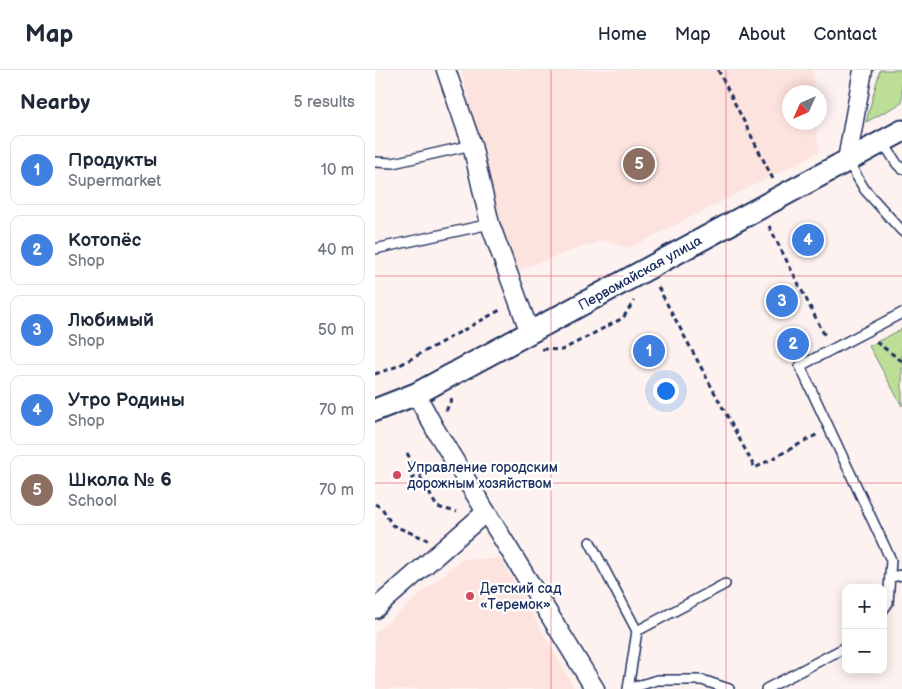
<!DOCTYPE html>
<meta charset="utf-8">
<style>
body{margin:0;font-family:"Balsamiq Sans",sans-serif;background:#f6f6f7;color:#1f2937}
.controls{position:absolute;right:15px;bottom:15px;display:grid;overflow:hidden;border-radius:10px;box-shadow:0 2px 12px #0003}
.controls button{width:45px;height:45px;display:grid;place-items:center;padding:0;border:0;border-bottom:1px solid #e0e1e3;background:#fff;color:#1f2937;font:25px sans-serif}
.compass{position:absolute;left:407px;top:15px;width:45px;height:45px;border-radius:50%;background:#fff;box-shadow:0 2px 12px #0003;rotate:225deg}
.you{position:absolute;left:290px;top:320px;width:18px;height:18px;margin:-12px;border:4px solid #fff;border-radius:50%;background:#1a73e8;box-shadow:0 0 0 8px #1a73e833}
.badge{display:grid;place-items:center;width:32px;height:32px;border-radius:50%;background:#d1495b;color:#fff;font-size:16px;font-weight:700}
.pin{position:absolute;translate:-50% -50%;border:2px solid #fff;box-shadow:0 1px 5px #0006}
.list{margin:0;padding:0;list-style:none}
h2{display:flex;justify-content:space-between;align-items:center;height:65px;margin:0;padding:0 20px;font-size:21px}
h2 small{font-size:16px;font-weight:400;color:#747a83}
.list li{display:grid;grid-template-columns:32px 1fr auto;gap:15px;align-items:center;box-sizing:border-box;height:70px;margin:0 10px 10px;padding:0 10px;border:1px solid #e0e1e3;border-radius:10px}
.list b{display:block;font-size:19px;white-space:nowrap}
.list p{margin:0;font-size:16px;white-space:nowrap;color:#747a83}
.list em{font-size:16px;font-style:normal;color:#747a83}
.map{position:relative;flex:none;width:527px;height:619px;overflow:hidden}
header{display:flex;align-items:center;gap:30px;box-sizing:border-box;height:70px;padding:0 25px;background:#fff;border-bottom:1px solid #e0e1e3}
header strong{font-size:24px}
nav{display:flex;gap:28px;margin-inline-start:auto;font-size:18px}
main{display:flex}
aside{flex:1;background:#fff}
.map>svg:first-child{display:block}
.built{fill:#fde3de}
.green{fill:#bdde97;stroke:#6c867a}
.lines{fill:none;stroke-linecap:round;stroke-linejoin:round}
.service-casing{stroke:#1b2f5e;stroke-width:12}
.minor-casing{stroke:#1b2f5e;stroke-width:21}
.tertiary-casing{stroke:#1b2f5e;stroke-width:25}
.path{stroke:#1b2f5e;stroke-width:3;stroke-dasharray:5 4;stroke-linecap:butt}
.service{stroke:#fff;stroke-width:9}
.minor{stroke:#fff;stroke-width:18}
.tertiary{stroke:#fff;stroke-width:21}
.grid{fill:none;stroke:#d1495b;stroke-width:1;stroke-opacity:0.55}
.poi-dot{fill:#d1495b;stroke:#fff;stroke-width:2}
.labels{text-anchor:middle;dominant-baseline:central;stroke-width:4.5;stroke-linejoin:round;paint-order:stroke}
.street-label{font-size:14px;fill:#1b2f5e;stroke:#fff}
.poi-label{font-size:14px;fill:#1b2f5e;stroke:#fff;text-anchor:start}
</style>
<header>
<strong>Map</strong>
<nav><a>Home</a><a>Map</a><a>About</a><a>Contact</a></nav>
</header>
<main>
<aside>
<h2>Nearby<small>5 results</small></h2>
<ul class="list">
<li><span class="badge" style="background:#3f7fe0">1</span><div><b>Продукты</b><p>Supermarket</p></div><em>10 m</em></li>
<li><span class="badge" style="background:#3f7fe0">2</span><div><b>Котопёс</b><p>Shop</p></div><em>40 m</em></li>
<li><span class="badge" style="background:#3f7fe0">3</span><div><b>Любимый</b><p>Shop</p></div><em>50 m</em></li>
<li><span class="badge" style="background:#3f7fe0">4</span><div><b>Утро Родины</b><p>Shop</p></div><em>70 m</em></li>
<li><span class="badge" style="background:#8d6e63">5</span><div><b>Школа № 6</b><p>School</p></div><em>70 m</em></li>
</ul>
</aside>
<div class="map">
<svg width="527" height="619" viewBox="0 0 527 619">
<rect width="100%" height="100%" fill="#fef2f0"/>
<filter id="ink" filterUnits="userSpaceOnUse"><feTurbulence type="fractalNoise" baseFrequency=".02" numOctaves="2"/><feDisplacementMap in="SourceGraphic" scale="10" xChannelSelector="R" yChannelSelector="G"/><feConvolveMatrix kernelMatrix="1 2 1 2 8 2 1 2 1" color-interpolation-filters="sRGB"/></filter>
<g filter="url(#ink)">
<!-- built -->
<g class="built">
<path d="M86,0H438L439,22H414V52L442,53L444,82L255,178L228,170L142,200L123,152Z"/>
<path d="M87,489H126L200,619H0V563Z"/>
</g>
<!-- green -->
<g class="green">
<path d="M505,0H527V33L491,52Z"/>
<path d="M527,259V336L494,276Z"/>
</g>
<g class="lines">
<defs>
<g id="service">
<path d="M508,72L522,94L527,99"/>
<path d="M472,90L490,120L527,161"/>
<path d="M0,92L18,93L97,75"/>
<path d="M0,179L115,154"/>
<path d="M215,472L262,561"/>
<path d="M515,507L527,505"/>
<path d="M508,540L513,533L516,490L425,296L527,243"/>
<path d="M253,619L262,561L350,514"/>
<path d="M253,619L282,610H327L354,619"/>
<path d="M391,619L471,577"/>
</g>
<g id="minor">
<path d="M71,0L97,75L115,154L155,263"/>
<path d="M472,90L488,0"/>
<path d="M41,324L60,359L220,619"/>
<path d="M0,539L111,442"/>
</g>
<path id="tertiary" d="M0,340L41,324L527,61"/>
</defs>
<!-- service casing -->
<use href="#service" class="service-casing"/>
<!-- minor casing -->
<use href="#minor" class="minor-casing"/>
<!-- tertiary casing -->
<use href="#tertiary" class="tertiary-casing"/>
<!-- path -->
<g class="path">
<path d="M343,0L398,109"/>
<path d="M394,156L451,268"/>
<path d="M283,217L380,398L443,364"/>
<path d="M501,272L527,291"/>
<path d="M167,279L187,280L248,248L259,231"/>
<path d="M0,304L23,296L127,239"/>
<path d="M71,341L77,328"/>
<path d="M32,383L62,437L82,442"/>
<path d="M36,409L62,396"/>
<path d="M0,434L7,438L17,455L53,470"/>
</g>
<!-- service -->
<use href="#service" class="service"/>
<!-- minor -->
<use href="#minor" class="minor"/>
<!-- tertiary -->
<use href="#tertiary" class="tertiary"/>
</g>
</g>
<!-- grid -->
<path class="grid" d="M176,0V619M351,0V619M0,206H527M0,413H527"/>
<!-- markers -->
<g class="poi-dot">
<circle cx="22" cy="405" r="5"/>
<circle cx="95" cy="526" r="5"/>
</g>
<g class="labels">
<!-- street labels -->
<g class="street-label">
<text transform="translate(265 203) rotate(-29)">Первомайская улица</text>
</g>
<!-- poi labels -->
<g class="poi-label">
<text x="32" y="397">Управление городским<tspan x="32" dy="16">дорожным хозяйством</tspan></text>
<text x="105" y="518">Детский сад<tspan x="105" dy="16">«Теремок»</tspan></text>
</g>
</g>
</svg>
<div class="controls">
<button>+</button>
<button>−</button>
</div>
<svg class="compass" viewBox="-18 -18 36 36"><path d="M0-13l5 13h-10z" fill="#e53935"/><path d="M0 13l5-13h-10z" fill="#747a83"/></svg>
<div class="you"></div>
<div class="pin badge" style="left:274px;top:281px;background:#3f7fe0">1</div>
<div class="pin badge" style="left:418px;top:274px;background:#3f7fe0">2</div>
<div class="pin badge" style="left:407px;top:231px;background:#3f7fe0">3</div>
<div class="pin badge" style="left:433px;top:170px;background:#3f7fe0">4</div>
<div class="pin badge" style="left:264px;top:94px;background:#8d6e63">5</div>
</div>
</main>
